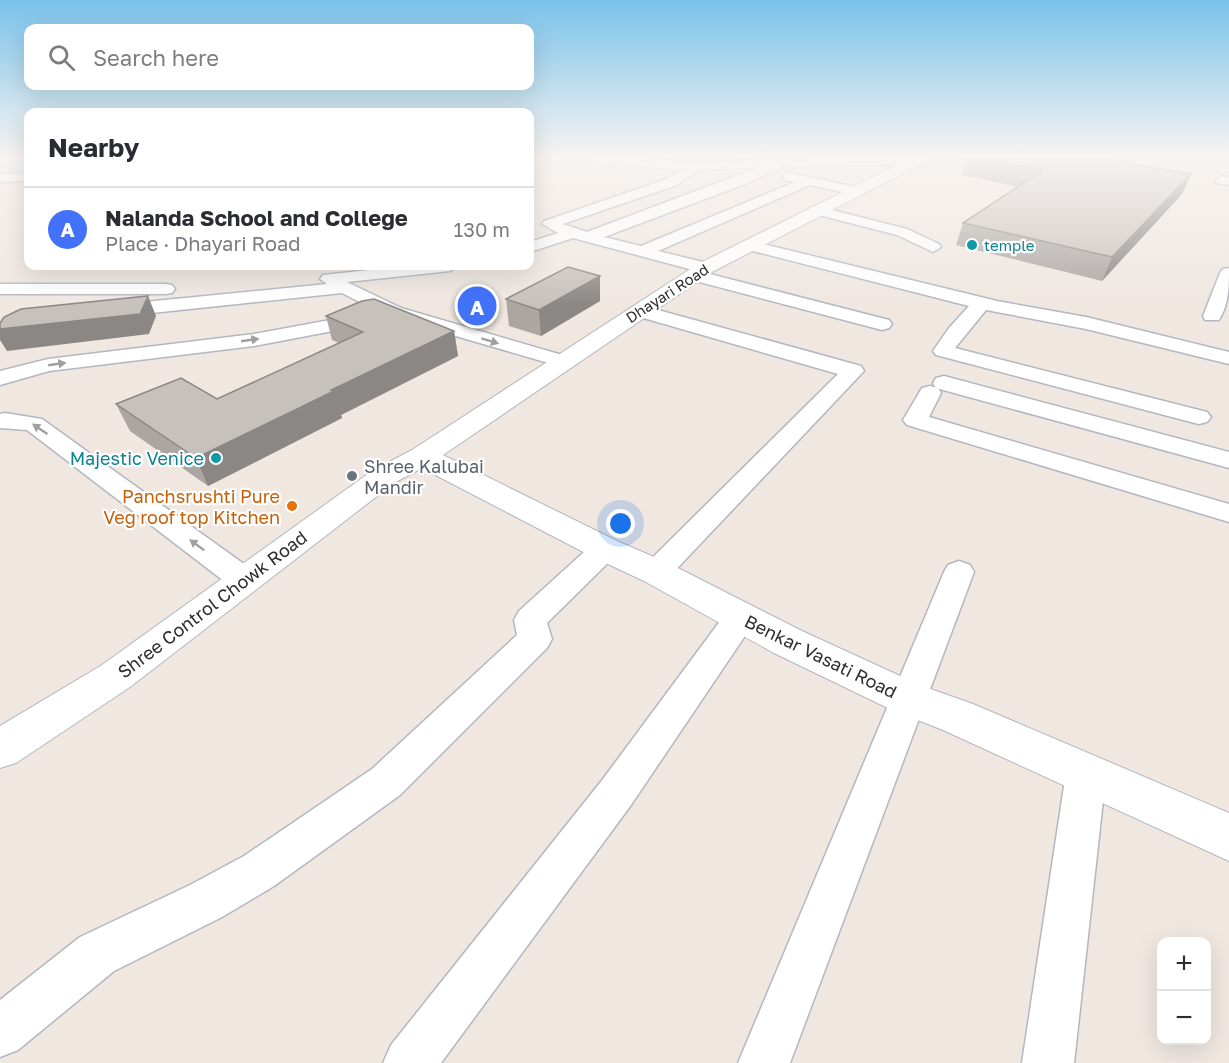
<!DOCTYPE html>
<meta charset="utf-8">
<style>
body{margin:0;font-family:"Golos Text",sans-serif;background:#f7f7f7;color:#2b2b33}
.controls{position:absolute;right:18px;bottom:18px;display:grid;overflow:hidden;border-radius:12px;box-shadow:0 6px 24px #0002}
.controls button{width:54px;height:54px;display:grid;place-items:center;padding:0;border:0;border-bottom:2px solid #e1e1e2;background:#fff;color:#2b2b33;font:30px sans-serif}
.you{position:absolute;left:621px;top:524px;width:21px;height:21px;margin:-15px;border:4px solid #fff;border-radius:50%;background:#1a73e8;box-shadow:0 0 0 9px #1a73e833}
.badge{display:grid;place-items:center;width:39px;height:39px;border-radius:50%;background:#4272fa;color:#fff;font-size:20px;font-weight:700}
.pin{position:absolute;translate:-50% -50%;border:3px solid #fff;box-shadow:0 2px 6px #0006}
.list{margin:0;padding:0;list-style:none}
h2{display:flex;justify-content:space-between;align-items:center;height:78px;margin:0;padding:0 24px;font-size:26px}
h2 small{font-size:20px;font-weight:400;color:#7c7c81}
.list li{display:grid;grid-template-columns:39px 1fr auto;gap:18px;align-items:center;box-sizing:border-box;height:84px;padding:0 24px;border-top:2px solid #e1e1e2}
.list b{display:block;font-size:22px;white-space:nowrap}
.list p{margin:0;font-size:20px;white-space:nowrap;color:#7c7c81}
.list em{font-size:20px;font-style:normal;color:#7c7c81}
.icon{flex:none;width:33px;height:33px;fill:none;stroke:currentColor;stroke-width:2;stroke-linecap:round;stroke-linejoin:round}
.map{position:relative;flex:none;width:1229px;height:1063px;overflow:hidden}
.search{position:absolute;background:#fff;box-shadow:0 6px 24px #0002;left:24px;top:24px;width:510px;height:66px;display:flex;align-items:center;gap:15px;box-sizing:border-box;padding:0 21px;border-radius:12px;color:#7c7c81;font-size:22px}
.panel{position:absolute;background:#fff;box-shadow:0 6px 24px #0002;left:24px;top:108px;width:510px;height:162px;border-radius:12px}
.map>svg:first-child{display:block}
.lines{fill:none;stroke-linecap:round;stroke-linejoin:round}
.minor-casing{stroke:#b3b7c0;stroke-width:3}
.tertiary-casing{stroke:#b3b7c0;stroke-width:2}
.minor{fill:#fff;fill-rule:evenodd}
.tertiary{fill:#fff;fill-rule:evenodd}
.wall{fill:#aba6a2}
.shaded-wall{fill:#8b8784}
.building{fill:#c7c1bc;stroke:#8b8784;stroke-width:1.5}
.oneway{fill:#a0a0a0}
.culture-dot{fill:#0f9aa8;stroke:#fff;stroke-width:2}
.worship-dot{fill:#6b7280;stroke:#fff;stroke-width:2}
.food-dot{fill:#e8710a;stroke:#fff;stroke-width:2}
.labels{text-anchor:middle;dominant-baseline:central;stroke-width:4.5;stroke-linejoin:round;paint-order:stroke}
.far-culture-label{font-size:15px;fill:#0d838f;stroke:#fff;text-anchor:start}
.far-street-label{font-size:15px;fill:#2d2d2d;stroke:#fff}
.culture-label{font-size:18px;fill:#0d838f;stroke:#fff;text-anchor:end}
.worship-label{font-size:18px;fill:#5b616d;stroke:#fff;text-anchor:start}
.food-label{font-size:18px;fill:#c56008;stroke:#fff;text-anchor:end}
.street-label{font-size:18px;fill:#2d2d2d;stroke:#fff}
</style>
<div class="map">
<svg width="1229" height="1063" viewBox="0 0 1229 1063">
<rect width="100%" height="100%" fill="#efe7e0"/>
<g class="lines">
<defs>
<g id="minor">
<path d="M783,158L789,162L787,165L745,184L604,237L641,246L795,182L784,180L783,177L784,174L789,173L860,188L862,191L860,194L855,195L810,185L658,251L711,264L713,268L706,273L889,320L892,324L889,328L882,330L688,279L685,275L693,270L573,238L530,252V242L558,233L542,224L544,221L667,179L691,164L695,163L701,167L677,185L563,224L587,232Z"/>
<path d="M28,173V181L0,182V174Z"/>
<path d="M1222,176L1229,177V185L1217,183L1216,180Z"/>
<path d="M816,206L907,229L939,244L941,247L933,252L897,235L811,213L809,210L811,207Z"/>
<path d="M751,241L997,301L1086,317L1229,352V364L1086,329L986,310L955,348L1207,412L1211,417L1207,422L1199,424L1191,422L936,355L933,351L949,328L969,306L745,249L743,246L745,243Z"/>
<path d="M407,266H458L450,271L347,282L401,308L569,357L572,361L569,365L562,367L387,316L342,293L114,317L107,315L105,311L107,307L114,305L327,284L320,279L323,275Z"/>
<path d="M1229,268C1229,286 1229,304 1219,320H1205L1203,316L1220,273L1223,269Z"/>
<path d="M0,284H166L172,285L175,289L172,293L166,294H0Z"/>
<path d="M640,305L861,366L864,371L667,579L656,583L645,579L641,572L645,565L838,374L633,315L631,311L633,307Z"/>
<path d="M368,313L375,315L378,319L375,323L254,346L49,371L0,385V371L48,359L254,334Z"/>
<path d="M944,376L1229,452V468L936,388L933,383L936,378Z"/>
<path d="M930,386L938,388L941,393L929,417L1229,504V522L907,425L903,420L922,388Z"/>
<path d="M5,413L42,419L255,572L259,580L255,588L244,591L233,588L27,430L0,428V414Z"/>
<path d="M605,539L615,542L620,549L615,556L547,623L552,639L547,648L400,795L274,886L222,917L114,971L18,1050L0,1057V1000L80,937L190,885L244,856L372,769L517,635L514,620L519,611L595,542Z"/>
<path d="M959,561L970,565L974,572L790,1063H738L944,572L948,565Z"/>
<path d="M740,606L751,609L756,618L751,627L631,805L441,1063H383L391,1045L603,779L729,609Z"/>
<path d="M1086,755L1100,760L1106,773L1074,1063H1022L1066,773L1072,760Z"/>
</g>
<g id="tertiary">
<path d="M28,157V165L0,166V158Z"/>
<path d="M582,157H637L695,163L783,158L935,157L712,272L443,455L617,541L668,563L802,631L922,686L973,704L1229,813V861L943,730L892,710L774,653L644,581L593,557L422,468L394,483L130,687L16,763L0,768V726L102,665L372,471L412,450L698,264L897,165L783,166L695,171L589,161Z"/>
</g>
</defs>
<!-- minor casing -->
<use href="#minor" class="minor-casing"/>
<!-- tertiary casing -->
<use href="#tertiary" class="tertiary-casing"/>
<!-- minor -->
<use href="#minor" class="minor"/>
<!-- tertiary -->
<use href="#tertiary" class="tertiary"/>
</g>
<!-- wall -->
<g class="wall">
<path d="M965,157H1092L1191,174L1182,194L1102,281L956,245L963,223L1018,187L962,175Z"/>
<path d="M600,276V301L541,336L509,326L506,299Z"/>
<path d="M326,316L454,331L458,356L341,415L342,418L208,486L130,431L116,404L217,399L339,343L332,340Z"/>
</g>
<!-- shaded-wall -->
<g class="shaded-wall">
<path d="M1191,174L1182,194L1102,281L1112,257Z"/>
<path d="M600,276V301L541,336L539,310Z"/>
<path d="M148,296L156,316L149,334L7,351L0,340V329Z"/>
<path d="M454,331L458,356L341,415L342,418L208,486L196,458L331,390Z"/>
</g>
<!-- building -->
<g class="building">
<path d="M973,157H1092L1191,174L1112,257L963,223L1043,170Z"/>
<path d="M568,267L600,276L539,310L506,299Z"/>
<path d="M148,296L140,314L0,329V323L4,317L21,309Z"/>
<path d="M374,299L454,331L331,390L334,391L196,458L116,404L181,378L217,399L363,332L326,316L362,301Z"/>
</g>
<!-- one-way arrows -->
<defs><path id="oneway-solid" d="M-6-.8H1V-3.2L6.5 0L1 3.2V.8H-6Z" transform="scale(1.5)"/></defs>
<g class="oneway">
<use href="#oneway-solid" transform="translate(250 340) rotate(-8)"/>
<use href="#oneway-solid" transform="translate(490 341) rotate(17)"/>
<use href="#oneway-solid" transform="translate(57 364) rotate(-8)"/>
<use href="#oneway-solid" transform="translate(40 429) rotate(-146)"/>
<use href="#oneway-solid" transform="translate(197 545) rotate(-144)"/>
</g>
<!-- sky -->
<linearGradient id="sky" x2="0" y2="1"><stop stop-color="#7ac2eb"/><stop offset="0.51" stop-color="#f8f4f1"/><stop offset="1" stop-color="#f8f4f1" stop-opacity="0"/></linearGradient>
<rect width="1229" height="306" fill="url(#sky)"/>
<!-- markers -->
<g class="culture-dot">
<circle cx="972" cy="245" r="6"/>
<circle cx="216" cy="458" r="6"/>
</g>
<circle class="worship-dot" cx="352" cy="476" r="6"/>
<circle class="food-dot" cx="292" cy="506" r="6"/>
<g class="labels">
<!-- far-culture labels -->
<g class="far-culture-label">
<text x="984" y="245">temple</text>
</g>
<!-- far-street labels -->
<g class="far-street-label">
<text transform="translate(667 293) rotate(-33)">Dhayari Road</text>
</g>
<!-- culture labels -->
<g class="culture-label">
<text x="204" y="458">Majestic Venice</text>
</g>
<!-- worship labels -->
<g class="worship-label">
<text x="364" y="466">Shree Kalubai<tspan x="364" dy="21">Mandir</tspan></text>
</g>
<!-- food labels -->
<g class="food-label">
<text x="280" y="496">Panchsrushti Pure<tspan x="280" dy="21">Veg roof top Kitchen</tspan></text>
</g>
<!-- street labels -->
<g class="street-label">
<text transform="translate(212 604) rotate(-37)">Shree Control Chowk Road</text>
<text transform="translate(821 656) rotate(26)">Benkar Vasati Road</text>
</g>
</g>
</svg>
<div class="controls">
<button>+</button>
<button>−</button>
</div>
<div class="you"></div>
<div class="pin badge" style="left:477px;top:306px">A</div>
<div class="search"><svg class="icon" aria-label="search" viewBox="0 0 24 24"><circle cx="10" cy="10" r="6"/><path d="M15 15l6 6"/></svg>Search here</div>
<section class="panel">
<h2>Nearby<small></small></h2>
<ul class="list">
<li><span class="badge">A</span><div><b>Nalanda School and College</b><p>Place · Dhayari Road</p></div><em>130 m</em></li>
</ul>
</section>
</div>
